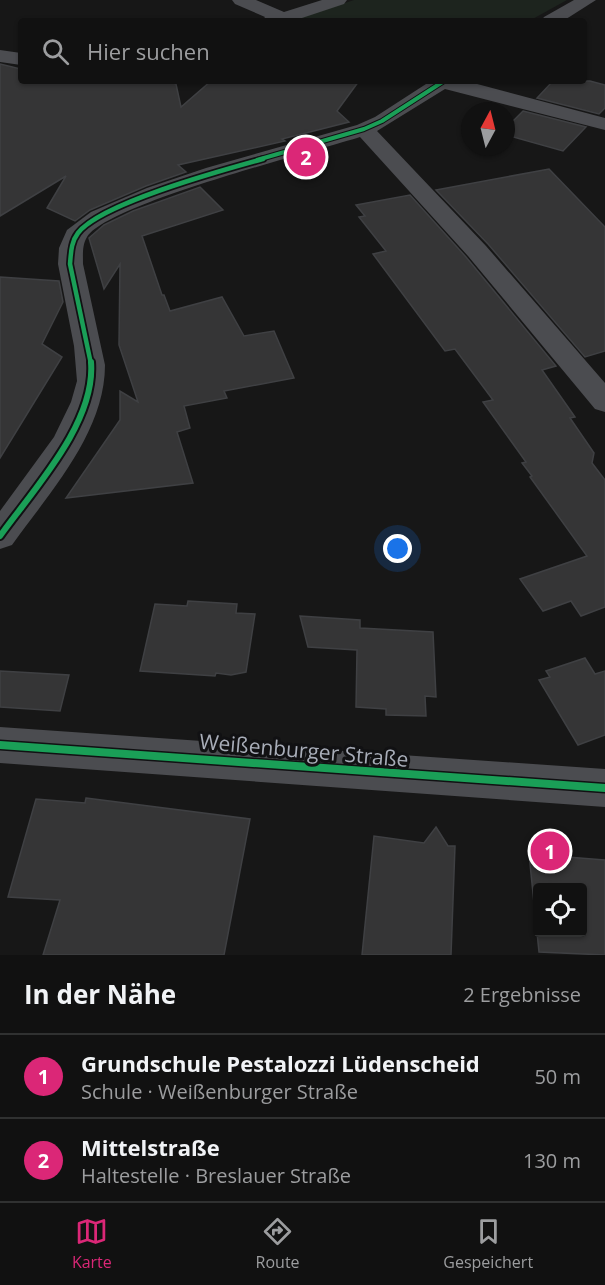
<!DOCTYPE html>
<html lang="de">
<meta charset="utf-8">
<style>
body{margin:0;font-family:"Open Sans",sans-serif;background:#1e1f1f;color:#f1f3f6}
.controls{position:absolute;right:18px;bottom:18px;display:grid;overflow:hidden;border-radius:6px;box-shadow:0 2px 4px #0004}
.controls button{width:54px;height:54px;display:grid;place-items:center;padding:0;border:0;border-bottom:2px solid #303131;background:#111;color:#f1f3f6;font:30px sans-serif}
.compass{position:absolute;left:461px;top:102px;width:54px;height:54px;border-radius:50%;background:#111;box-shadow:0 2px 4px #0004;rotate:7deg}
.you{position:absolute;left:398px;top:549px;width:21px;height:21px;margin:-15px;border:4px solid #fff;border-radius:50%;background:#1a73e8;box-shadow:0 0 0 9px #1a73e833}
.badge{display:grid;place-items:center;width:39px;height:39px;border-radius:50%;background:#db2777;color:#fff;font-size:20px;font-weight:700}
.pin{position:absolute;translate:-50% -50%;border:3px solid #fff;box-shadow:0 2px 6px #0006}
.list{margin:0;padding:0;list-style:none}
h2{display:flex;justify-content:space-between;align-items:center;height:78px;margin:0;padding:0 24px;font-size:26px}
h2 small{font-size:20px;font-weight:400;color:#9c9d9f}
.list li{display:grid;grid-template-columns:39px 1fr auto;gap:18px;align-items:center;box-sizing:border-box;height:84px;padding:0 24px;border-top:2px solid #303131}
.list b{display:block;font-size:22px;white-space:nowrap}
.list p{margin:0;font-size:20px;white-space:nowrap;color:#9c9d9f}
.list em{font-size:20px;font-style:normal;color:#9c9d9f}
.icon{flex:none;width:33px;height:33px;fill:none;stroke:currentColor;stroke-width:2;stroke-linecap:round;stroke-linejoin:round}
.map{position:relative;flex:none;width:605px;height:955px;overflow:hidden}
.search{position:absolute;background:#111;box-shadow:0 2px 4px #0004;left:18px;right:18px;top:18px;height:66px;display:flex;align-items:center;gap:15px;box-sizing:border-box;padding:0 21px;border-radius:6px;color:#9c9d9f;font-size:22px}
.sheet{height:246px;background:#111}
nav{display:flex;justify-content:space-around;align-items:center;box-sizing:border-box;height:84px;border-top:2px solid #303131;background:#111;font-size:16px;color:#9c9d9f}
nav a{display:grid;justify-items:center;gap:3px}
nav .on{color:#db2777}
.map>svg:first-child{display:block}
.green{fill:#1d241e}
.building{fill:#353536;stroke:#3f4043;stroke-width:1.5;fill-rule:evenodd}
.lines{fill:none;stroke-linecap:round;stroke-linejoin:round}
.minor{fill:#4b4c50;fill-rule:evenodd}
.cycleway-far3-casing{stroke:#111113;stroke-width:6}
.cycleway-far2-casing{stroke:#111113;stroke-width:8}
.cycleway-far1-casing{stroke:#111113;stroke-width:10}
.cycleway-casing{stroke:#111113;stroke-width:11}
.cycleway-far3{stroke:#1a9f57;stroke-width:4}
.cycleway-far2{stroke:#1a9f57;stroke-width:4.5}
.cycleway-far1{stroke:#1a9f57;stroke-width:6}
.cycleway{stroke:#1a9f57;stroke-width:8}
.labels{text-anchor:middle;dominant-baseline:central;stroke-width:6;stroke-linejoin:round;paint-order:stroke}
.near-street-label{font-size:21px;fill:#a8adb8;stroke:#111113}
</style>
<div class="map">
<svg width="605" height="955" viewBox="0 0 605 955">
<rect width="100%" height="100%" fill="#171717"/>
<!-- green -->
<path class="green" d="M354,0H567L529,21H291Z"/>
<!-- building -->
<g class="building">
<path d="M0,64L21,69V81H166L176,84L181,107L211,81H359L337,111L349,122L282,139L285,141L178,165L186,172L146,186L90,210L75,221L47,208L66,176L0,216Z"/>
<path d="M553,81H590L605,85V108L599,114L537,98Z"/>
<path d="M523,111L586,127L563,151L506,135V128Z"/>
<path d="M549,169L605,227V351L585,357L488,244L436,190Z"/>
<path d="M200,187L223,210L142,236L162,295H164L170,311L222,297L244,336L274,331L294,378L224,391L227,398L184,406L190,428L177,432L193,483L66,498L120,420V391L138,402L119,345L120,264L104,289L89,238L104,225L133,211Z"/>
<path d="M410,195L466,257L556,366L542,370L575,417L570,418L594,453L592,463L605,480V607L581,616L571,601L543,611L520,579L587,556L530,477L532,476L522,463L526,462L483,402L493,400L455,349L445,351L373,254L386,251L359,217L365,216L356,205Z"/>
<path d="M0,277L59,281L63,302L42,344L62,357L0,458Z"/>
<path d="M188,601L237,604L236,613L255,614L246,672L231,675L216,673L215,676L140,671L155,604L187,606Z"/>
<path d="M300,616L360,620V628L433,632L436,697L425,696L426,716L386,715V709L356,707L357,650L308,647Z"/>
<path d="M585,658L595,674L605,671V735L578,745L539,680L550,677L546,671Z"/>
<path d="M0,671L69,675L60,711L0,707Z"/>
<path d="M86,798L250,819L224,955H43L60,900L8,897L36,799L85,803Z"/>
<path d="M436,827L448,846H455L451,955H362L374,836L424,843Z"/>
<path d="M529,854L605,860V955L539,952ZM537,888H582V933H537Z"/>
</g>
<g class="lines">
<!-- minor -->
<g class="minor">
<path d="M232,0H256L284,12L322,0H347L344,4L293,21H262L265,17L235,4Z"/>
<path d="M574,0H596L563,21H541L544,17Z"/>
<path d="M0,50L21,53V65L0,62Z"/>
<path d="M424,81H466L605,118V130L445,89L377,131L486,246L605,383V412L595,409L468,256L360,137C313,152 109,203 87,237C82,245 83,255 83,264L105,365C105,433 49,493 12,545L0,549V511L54,437L71,402L77,381L74,346L58,264L59,248L67,230L91,212L147,188L206,168L357,125L375,117L426,84Z"/>
<path d="M0,727L605,769V807L0,763Z"/>
</g>
<defs>
<path id="cycleway-far3" d="M257,160L364,129L382,121L444,81"/>
<path id="cycleway-far2" d="M91,364L70,264C71,253 71,242 78,233C101,203 223,170 263,159"/>
<path id="cycleway-far1" d="M0,536C33,490 96,423 91,362"/>
<path id="cycleway" d="M0,745L605,788"/>
</defs>
<!-- cycleway-far3 casing -->
<use href="#cycleway-far3" class="cycleway-far3-casing"/>
<!-- cycleway-far2 casing -->
<use href="#cycleway-far2" class="cycleway-far2-casing"/>
<!-- cycleway-far1 casing -->
<use href="#cycleway-far1" class="cycleway-far1-casing"/>
<!-- cycleway casing -->
<use href="#cycleway" class="cycleway-casing"/>
<!-- cycleway-far3 -->
<use href="#cycleway-far3" class="cycleway-far3"/>
<!-- cycleway-far2 -->
<use href="#cycleway-far2" class="cycleway-far2"/>
<!-- cycleway-far1 -->
<use href="#cycleway-far1" class="cycleway-far1"/>
<!-- cycleway -->
<use href="#cycleway" class="cycleway"/>
</g>
<g class="labels">
<!-- near-street labels -->
<g class="near-street-label">
<text transform="translate(304 750) rotate(5)">Weißenburger Straße</text>
</g>
</g>
</svg>
<div class="controls">
<button><svg class="icon" aria-label="locate" viewBox="0 0 24 24"><circle cx="12" cy="12" r="6"/><path d="M12 2v4M12 18v4M2 12h4M18 12h4"/></svg></button>
</div>
<svg class="compass" viewBox="-18 -18 36 36"><path d="M0-13l5 13h-10z" fill="#e53935"/><path d="M0 13l5-13h-10z" fill="#9c9d9f"/></svg>
<div class="you"></div>
<div class="pin badge" style="left:550px;top:851px">1</div>
<div class="pin badge" style="left:306px;top:157px">2</div>
<div class="search"><svg class="icon" aria-label="search" viewBox="0 0 24 24"><circle cx="10" cy="10" r="6"/><path d="M15 15l6 6"/></svg>Hier suchen</div>
</div>
<section class="sheet">
<h2>In der Nähe<small>2 Ergebnisse</small></h2>
<ul class="list">
<li><span class="badge">1</span><div><b>Grundschule Pestalozzi Lüdenscheid</b><p>Schule · Weißenburger Straße</p></div><em>50 m</em></li>
<li><span class="badge">2</span><div><b>Mittelstraße</b><p>Haltestelle · Breslauer Straße</p></div><em>130 m</em></li>
</ul>
</section>
<nav>
<a class="on"><svg class="icon" aria-label="map" viewBox="0 0 24 24"><path d="M3 6l6-2 6 2 6-2v14l-6 2-6-2-6 2zM9 4v14M15 6v14"/></svg>Karte</a>
<a><svg class="icon" aria-label="directions" viewBox="0 0 24 24"><path d="M12 3l9 9-9 9-9-9zM9 14v-3h6M13 9l2 2-2 2"/></svg>Route</a>
<a><svg class="icon" aria-label="saved" viewBox="0 0 24 24"><path d="M7 4h10v16l-5-4-5 4z"/></svg>Gespeichert</a>
</nav>
